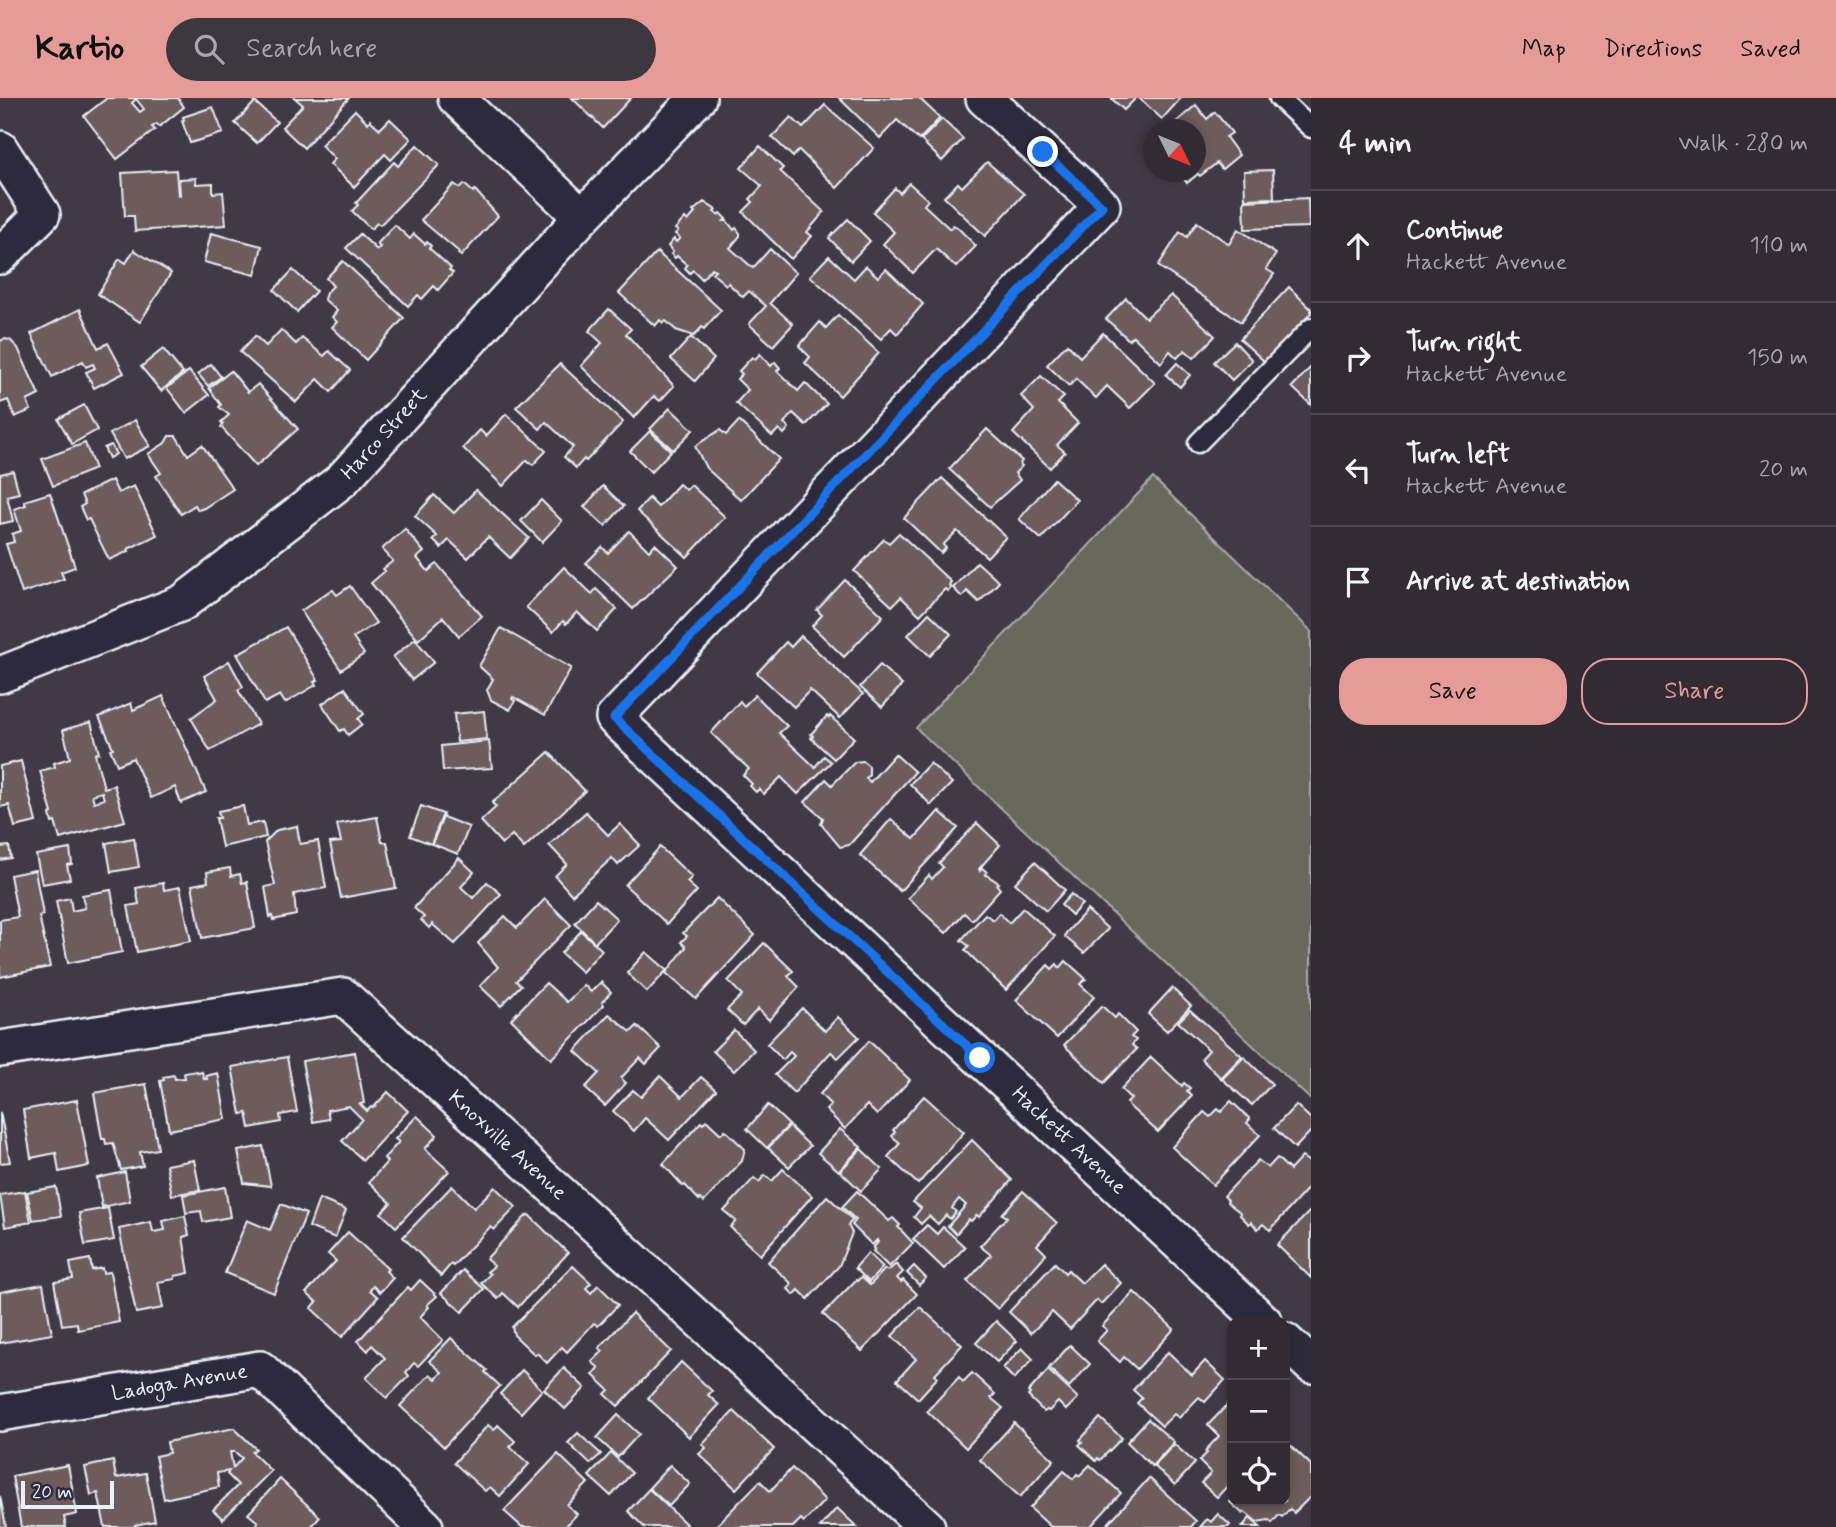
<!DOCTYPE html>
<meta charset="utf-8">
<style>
body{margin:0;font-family:Mynerve,sans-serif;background:#3d3740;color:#f1f3f6}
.controls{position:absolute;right:21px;bottom:21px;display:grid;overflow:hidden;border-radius:14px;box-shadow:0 4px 10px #0003}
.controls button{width:63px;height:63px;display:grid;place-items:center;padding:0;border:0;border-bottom:2px solid #4d474f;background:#322b34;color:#f1f3f6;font:35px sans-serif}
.compass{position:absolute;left:1143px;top:21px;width:63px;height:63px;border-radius:50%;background:#322b34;box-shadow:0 4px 10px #0003;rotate:133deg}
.scale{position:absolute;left:21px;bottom:18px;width:93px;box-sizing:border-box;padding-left:7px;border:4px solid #e8f1f8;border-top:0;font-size:19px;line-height:24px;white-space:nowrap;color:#e8f1f8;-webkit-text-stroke:5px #2f2a3d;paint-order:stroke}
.stop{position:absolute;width:21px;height:21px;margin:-16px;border:5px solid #1a73e8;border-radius:50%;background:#fff}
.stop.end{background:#1a73e8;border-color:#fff;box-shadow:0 2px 7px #0008}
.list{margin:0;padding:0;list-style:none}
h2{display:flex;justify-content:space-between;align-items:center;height:91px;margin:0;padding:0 28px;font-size:30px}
h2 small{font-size:23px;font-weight:400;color:#a8a7ac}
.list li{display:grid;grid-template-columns:46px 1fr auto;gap:21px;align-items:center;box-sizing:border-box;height:112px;padding:0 28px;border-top:2px solid #4d474f}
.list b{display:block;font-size:26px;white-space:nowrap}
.list p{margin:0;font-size:23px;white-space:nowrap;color:#a8a7ac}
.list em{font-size:23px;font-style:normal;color:#a8a7ac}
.actions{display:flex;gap:14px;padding:21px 28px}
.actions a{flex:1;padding:16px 0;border:2px solid #e69b98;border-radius:28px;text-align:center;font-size:24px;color:#e69b98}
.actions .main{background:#e69b98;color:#111}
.icon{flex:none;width:38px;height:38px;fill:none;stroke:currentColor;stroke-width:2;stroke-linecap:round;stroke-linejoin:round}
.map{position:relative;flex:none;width:1311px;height:1429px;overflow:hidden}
header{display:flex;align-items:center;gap:42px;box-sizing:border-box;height:98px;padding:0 35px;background:#e69b98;color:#111}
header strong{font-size:33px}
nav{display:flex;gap:38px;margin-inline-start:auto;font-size:24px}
.search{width:490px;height:63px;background:#3d3740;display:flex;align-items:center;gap:18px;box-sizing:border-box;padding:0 24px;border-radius:38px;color:#a8a7ac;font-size:26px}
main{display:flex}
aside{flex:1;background:#322b34}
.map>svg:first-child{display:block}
.green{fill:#67695b;stroke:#a8adaa;stroke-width:2}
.building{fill:#6e5c5b;stroke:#e8f1f8;stroke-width:2;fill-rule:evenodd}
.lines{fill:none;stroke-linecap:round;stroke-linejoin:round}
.lane-casing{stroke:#e8f1f8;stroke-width:23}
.street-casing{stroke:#e8f1f8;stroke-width:40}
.lane{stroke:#2f2a3d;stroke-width:18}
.street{stroke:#2f2a3d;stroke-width:35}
.route{stroke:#1a73e8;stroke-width:9}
.labels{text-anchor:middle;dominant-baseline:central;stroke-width:5;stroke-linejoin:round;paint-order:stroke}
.street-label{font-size:21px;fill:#e8f1f8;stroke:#2f2a3d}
</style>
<header>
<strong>Kartio</strong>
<div class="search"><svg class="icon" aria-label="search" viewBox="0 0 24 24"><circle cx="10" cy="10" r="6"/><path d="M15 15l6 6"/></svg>Search here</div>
<nav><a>Map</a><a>Directions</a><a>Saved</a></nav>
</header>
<main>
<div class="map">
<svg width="1311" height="1429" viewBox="0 0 1311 1429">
<rect width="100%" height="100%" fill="#423946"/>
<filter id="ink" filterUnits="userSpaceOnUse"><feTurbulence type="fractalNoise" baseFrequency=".0143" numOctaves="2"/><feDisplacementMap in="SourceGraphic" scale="14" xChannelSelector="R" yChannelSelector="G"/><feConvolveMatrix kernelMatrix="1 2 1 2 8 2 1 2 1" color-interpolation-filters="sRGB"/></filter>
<g filter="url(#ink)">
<!-- green -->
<path class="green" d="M1153,380L1311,533V1002L916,630Z"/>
<!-- building -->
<g class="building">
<path d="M107,0H178L184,9L159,29L157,26L152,29L155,32L117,61L84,18ZM136,1L144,11L140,14L132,5Z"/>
<path d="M295,0H349L304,50L282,29L303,7Z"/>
<path d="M572,0H631L603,30Z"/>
<path d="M839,0H919L940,20L919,42L897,22L880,40Z"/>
<path d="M1111,0H1136L1124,12Z"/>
<path d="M1139,0H1181L1162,21Z"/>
<path d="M255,4L277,24L257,45L235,25Z"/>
<path d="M825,7L874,50L837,90L799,52L793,59L772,39L791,19L803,30Z"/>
<path d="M1196,7L1207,21L1215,14L1232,35L1226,39L1239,57L1222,71L1217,65L1200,78L1198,76L1187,85L1178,74H1196V32H1167Z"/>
<path d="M213,9L223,35L190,45L182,23L184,22L183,19Z"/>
<path d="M355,12L368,25L370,22L380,31L390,21L411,41L391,62L385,56L354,89L330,66L335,61L321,47Z"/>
<path d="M942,21L963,41L942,63L921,42Z"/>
<path d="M417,47L439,67L380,127L377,125L371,131L352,113L358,107L356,105L394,64L398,68Z"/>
<path d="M760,48L783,70L780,73L824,114L807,134L812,138L791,161L743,114L753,104L750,101L762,88L741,70Z"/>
<path d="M987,64L1024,96L985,138L944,99L958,85L962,89Z"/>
<path d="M176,72L178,97H180L179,81L196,80V86L213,85V95L223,94L226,127L135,133L134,118H125L122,75Z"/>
<path d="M1273,72L1274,100L1245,101L1244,73Z"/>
<path d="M909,85L928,102L924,107L950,131L953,127L957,129L976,148L956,169L936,151L913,175L883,146L894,134L873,114L895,90L900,95Z"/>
<path d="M454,86L460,90L464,86L473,94L475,92L498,118L461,158L458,156L459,154L421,122Z"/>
<path d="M1308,100L1309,129L1245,131L1244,103Z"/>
<path d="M704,104L716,112L714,114L718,117L720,115L726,121L724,123H727L734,132L736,130L740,135V138L730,150L753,170L770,151L796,175L770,205L793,226L773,248L749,226L766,208L749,193L743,199L728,185L726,187L712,175L715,172L712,170L702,181L693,172L690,175L685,170L687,167L677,158L675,160L671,156L673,154L668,148L674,141L676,144L680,140L675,136L678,133L675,131L685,120L688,123L695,115L693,113Z"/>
<path d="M848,121L870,143L851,163L829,140Z"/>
<path d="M1197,124L1229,146L1238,131L1276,156L1266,171L1274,176L1241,224L1158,168L1180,134L1187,139Z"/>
<path d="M395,127L410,141L414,136L425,146L427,144L431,148L429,150L451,170L449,172L453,175L438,192L434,188L422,201L418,197L408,208L346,150L360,136L377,152L380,149L377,146Z"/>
<path d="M211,135L262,148L255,177L204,164Z"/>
<path d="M134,152L171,175L140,224L98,196L118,163L120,161L126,165Z"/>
<path d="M657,154L721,212L704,231L702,229L694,238L676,232L666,223L663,225L660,222L655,228L619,195Z"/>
<path d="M829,158L854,181L866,168L878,179L886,171L923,206L897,236L891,230L881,241L810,178Z"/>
<path d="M343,163L404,220L366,262L332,229L337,224L332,219L337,213L324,201L326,195L333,188L326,180Z"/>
<path d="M293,172L316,193L297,214L274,192Z"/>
<path d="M1289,189L1311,211V215L1265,264L1240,241Z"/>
<path d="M1171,197L1215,238L1194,260L1185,252L1177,260L1170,253L1161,265L1133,238L1129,242L1106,221L1126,200L1146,220Z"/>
<path d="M80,211L98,250L108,245L124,275L94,290L86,274L95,270L93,266L86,269L83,263L52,279L31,236Z"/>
<path d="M609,211L631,231L626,236L674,288L660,303L654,298L634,320L581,268L602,245L589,233Z"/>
<path d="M838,217L879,255L840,298L805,265L810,259L799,248L820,224L826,230Z"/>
<path d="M281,232L296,246L302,240L324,258L329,253L350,272L331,294L318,281L296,304L240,254L255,238L266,248Z"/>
<path d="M1103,235L1155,285L1130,310L1107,288L1096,300L1076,281L1069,288L1047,267L1067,246L1080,259Z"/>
<path d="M691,239L714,261L695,283L671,261Z"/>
<path d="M4,241L10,242L18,250L39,297L27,303L31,312L15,319L8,302L0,305V243Z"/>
<path d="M1235,244L1252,262L1232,282L1214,264Z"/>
<path d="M163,251L183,275L161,293L141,269Z"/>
<path d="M760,256L771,268L775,264L780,270L777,273L798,293L805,285L827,306L806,327L793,315L784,325L789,330L784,336L779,331L772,338L736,305L748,292L737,281L742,276L739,273L752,259L755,261Z"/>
<path d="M1177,265L1190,277L1180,289L1166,277Z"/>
<path d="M211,266L221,279L208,288L198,276Z"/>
<path d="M560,266L623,324L586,363L584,361L576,370L564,359L573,349L546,324L540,331L516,309Z"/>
<path d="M1311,269V307L1292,289Z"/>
<path d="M189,273L209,297L186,315L167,290Z"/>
<path d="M231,273L248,294L258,286L298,331L256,368L221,329L223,326L221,324L229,317L219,309L221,307L209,290Z"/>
<path d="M1041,278L1064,299L1058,305L1078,325L1057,347L1065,354L1050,370L1013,335L1034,312L1021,298Z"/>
<path d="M84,307L97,332L72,346L58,321Z"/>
<path d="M670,310L693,332L673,352L650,331Z"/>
<path d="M506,316L546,353L533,367L527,362L503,388L463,350L480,332L486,338Z"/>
<path d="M135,322L150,348L124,361L110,336Z"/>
<path d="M739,323L779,361L741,402L706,370L695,348L720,332L726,337Z"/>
<path d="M987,331L1022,363L1020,366L1022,368L1015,375L1020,382L990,409L949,371Z"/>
<path d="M650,333L671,353L651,374L630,353Z"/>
<path d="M169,338H176L188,357L202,347L233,391L204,410L198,412L195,407L181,416L156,378L161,375L148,356L165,345Z"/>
<path d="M85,345L95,371L53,388L42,361Z"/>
<path d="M111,347L116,356L109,360L104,350Z"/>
<path d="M13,373L19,395L7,398L13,423L0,426V376Z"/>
<path d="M942,380L1006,439L987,459L957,433L943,447L946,450L941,455L904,420Z"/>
<path d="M1054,381L1077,402L1041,441L1019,421Z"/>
<path d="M112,382L118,395L134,388L157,437L128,451L129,453L109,462L89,421L86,422L80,409L85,406L81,397Z"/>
<path d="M679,386L686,392L691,387L725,419L687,459L637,413L649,400L658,409Z"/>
<path d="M603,388L624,408L605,428L584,409Z"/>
<path d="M476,392L529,440L510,460L488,439L468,460L449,442L441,450L433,442L437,438L415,418L434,397L454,415Z"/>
<path d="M50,395L75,469L61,474L64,481L22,495L6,446L14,444L12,436L21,433L14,411L26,407L24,403Z"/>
<path d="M541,402L562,423L542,444L521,423Z"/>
<path d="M405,431L424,454L417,460L428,473L437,466L482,518L459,538L443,519L418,542L371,485L385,473L383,471L393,463L382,451Z"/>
<path d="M629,433L649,453L655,446L678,468L633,511L586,465L602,449L608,455Z"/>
<path d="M899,435L951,484L949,487L951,490L948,493L945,491L920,517L901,499L892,508L854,473L884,441L889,445Z"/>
<path d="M977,464L999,484L979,504L967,493L962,499L953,490Z"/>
<path d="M564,469L592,496L596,491L617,511L597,533L577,514L566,526L563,523L553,534L526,509Z"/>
<path d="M845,482L883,518L844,559L812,528L822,517L817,512Z"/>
<path d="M350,488L376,525L353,540L364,556L341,572L301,513L328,494L333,492L337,497Z"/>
<path d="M929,515L951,536L930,558L908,537Z"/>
<path d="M286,529L318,582L314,584L316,587L285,605L280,597L265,605L237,556Z"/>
<path d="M501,530L571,570L545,617L513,599L512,601L515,603L510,612L491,602L487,592L493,581L479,568Z"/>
<path d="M801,538L863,596L840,620L810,592L794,609L757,575L786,544L791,549Z"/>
<path d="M415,541L434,564L412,582L393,559Z"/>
<path d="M229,563L243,589L238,592L258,626L210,653L191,620L217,601L204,578Z"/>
<path d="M880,567L902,587L882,609L860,589Z"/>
<path d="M345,590L364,616L358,621L362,626L348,637L344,631L340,633L322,606Z"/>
<path d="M755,597L787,628L779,635L815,669L824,658L831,664L798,696L781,679L764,696L759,691L756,694L750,688L752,686L743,677L749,671L711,635L740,603L744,608Z"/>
<path d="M163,598L206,694L181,705L175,689L151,700L133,660L117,667L110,651L113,650L99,619L131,605L133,612Z"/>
<path d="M484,613L487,641L457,644L454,616Z"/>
<path d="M827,618L829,620L830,618L854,640L834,661L811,640L813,638L811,636Z"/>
<path d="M91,624L99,655L95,656L104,690L114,687L125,723L60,741L55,724L52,725L50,716L52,715L40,673L55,669L54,665L70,660L63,632ZM102,694L104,701L94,704L92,697Z"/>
<path d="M489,643L492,670L443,673L441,648Z"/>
<path d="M549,654L585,693L524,750L512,737L502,746L481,723L496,709L492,705Z"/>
<path d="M895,656L915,674L849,747L840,749L821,726L823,720L805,704L826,681L832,687L855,664L863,663L869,668V677L866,680L870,684Z"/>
<path d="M21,663L36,724L15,729L9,707L0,709V668Z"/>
<path d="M930,665L952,685L931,707L910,686Z"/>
<path d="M243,708L247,727L263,724L266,739L222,749L216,720H220L218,713Z"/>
<path d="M421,708L443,716L431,746L410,738Z"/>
<path d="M939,713L958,730L900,793L860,757L891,721L914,741Z"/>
<path d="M586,714L608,737L620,726L640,747L618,767L612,760L572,797L555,778L567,766L549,747Z"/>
<path d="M377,719L382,744H387L396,790L341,800L330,745L341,744L337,726Z"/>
<path d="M443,719L469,729L458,756L432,746Z"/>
<path d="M977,725L1000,747L979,771L980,773L982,770L987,774L985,776L999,785L997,787L1000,791L972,822L964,815L946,835L908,800L929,777L932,781L943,769L939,765Z"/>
<path d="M297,728L300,746L318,743L326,790L294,796L296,817L273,822L272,818L270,819L265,789L275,787L265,744L277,732Z"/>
<path d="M134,740L139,769L111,774L106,745Z"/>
<path d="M9,748L11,760L0,762V749Z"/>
<path d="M660,749L692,779L687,784L697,793L667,826L625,787Z"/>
<path d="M70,751L72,766L67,767L70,781L42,786L36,757Z"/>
<path d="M459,760L474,774L461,789L473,800L487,784L501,796L455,846L432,826L429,830L421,822L424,819L414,810Z"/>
<path d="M1035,764L1065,792L1046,813L1015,785Z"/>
<path d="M230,770L231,778L240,776L242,785L247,784L255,830L202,840L192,787L208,784L207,774Z"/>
<path d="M35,772L43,817L39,818L50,869L0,879V822L18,819L10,777Z"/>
<path d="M163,785L164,792L180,789L191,843L137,854L128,808L139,806L136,790Z"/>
<path d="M111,792L122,854L68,865L56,803L70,800L72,813L85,810L82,797Z"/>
<path d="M1071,796L1082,806L1072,817L1061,807Z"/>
<path d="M717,800L755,837L696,901L666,875L686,849L681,844L687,838L683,835Z"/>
<path d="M545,801L571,827L516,883L521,887L501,908L480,888L498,869L478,845L505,818L517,830Z"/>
<path d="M596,802L617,821L595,845L575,825Z"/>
<path d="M1023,810L1055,838L1006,892L965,852L969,848L961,842L985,816L993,822L999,815L1009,825Z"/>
<path d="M1087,812L1108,831L1084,855L1065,839L1066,835Z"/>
<path d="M581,833L602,852L582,874L561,855Z"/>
<path d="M764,845L793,873L788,878L799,889L769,922L758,911L743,927L727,912L742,897L728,883Z"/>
<path d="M646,854L667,872L647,894L627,875Z"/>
<path d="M1066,863L1086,881L1080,886L1094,899L1057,940L1016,902L1048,867L1052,871L1057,866L1060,870Z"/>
<path d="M601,884L611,894L602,904L604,907L551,961L511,921L546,885L567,904L584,887L591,894Z"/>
<path d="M1172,890L1191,908L1167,933L1148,916Z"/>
<path d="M1102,908L1115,920L1118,916L1136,934L1131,939L1136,942L1132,947L1137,951L1104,985L1064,947Z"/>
<path d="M802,910L825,933L838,919L859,939L838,960L831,954L794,995L775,977L794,958L790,954L783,962L767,946Z"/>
<path d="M1190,912L1242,958L1221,980L1201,961L1209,952L1178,924Z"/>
<path d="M609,916L631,934L637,928L661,950L646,966L640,960L621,980L626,985L605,1008L585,990L599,975L575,953Z"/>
<path d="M734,932L754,952L734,973L713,953Z"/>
<path d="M869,943L910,982L877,1017L867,1007L845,1031L826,1012L831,1007L820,996Z"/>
<path d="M355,954L364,1005L360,1006L367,1013L371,1009L373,1010L388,994L408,1013L363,1062L342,1043L362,1021L349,1008L327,1012L329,1021L313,1024L302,963Z"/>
<path d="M287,959L297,1014L280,1017L281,1024L250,1030L247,1015L241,1016L232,969Z"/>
<path d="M1151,959L1182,988L1184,985L1190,990L1187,993L1192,998L1158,1034L1129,1008L1127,1005L1131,1001L1121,991Z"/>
<path d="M1244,959L1272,986L1252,1007L1222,981Z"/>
<path d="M197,973L198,975L202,974L204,981H207L206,978L218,975L226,1021L169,1032L160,983L164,982L163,979L174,977L175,981L185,980L184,975Z"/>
<path d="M660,978L682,999L701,979L716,992L669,1042L645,1020L634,1033L613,1013L633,992L641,999Z"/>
<path d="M146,986L158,1051L140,1054L143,1068L121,1072L113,1045L106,1046L105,1041H102L94,995Z"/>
<path d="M924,998L964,1034L918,1086L888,1059L900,1045L892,1038L895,1034L893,1032Z"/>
<path d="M77,1002L89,1068L59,1074L56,1055L31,1060L23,1012Z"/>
<path d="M1231,1003L1250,1021L1247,1025L1260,1037L1213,1087L1172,1049L1204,1014L1210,1019L1218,1011L1221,1014Z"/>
<path d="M768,1007L789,1027L767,1050L747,1031Z"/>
<path d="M1296,1007L1311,1021V1033L1295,1050L1274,1030Z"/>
<path d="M0,1014L10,1064L0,1065Z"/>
<path d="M417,1018L437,1037L425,1051L449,1073L396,1129L381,1115L391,1105L369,1084L387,1064L384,1060L399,1044L395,1041Z"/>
<path d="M706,1022L721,1036L725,1032L745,1051L742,1063L704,1104L700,1101L699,1102L685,1087L683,1088L663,1066L701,1024L703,1026Z"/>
<path d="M789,1028L810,1048L789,1069L768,1050Z"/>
<path d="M840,1031L861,1049L839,1073L818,1055Z"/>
<path d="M972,1042L1012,1082L979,1119L977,1117L971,1123L969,1121L956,1136L948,1128L966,1107L959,1101L952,1110L956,1114L950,1121L946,1117L938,1126L929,1118L921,1126L914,1119L921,1110L913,1104Z"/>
<path d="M263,1048L271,1088L244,1085L238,1053Z"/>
<path d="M861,1051L882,1071L861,1093L840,1073Z"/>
<path d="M1302,1059L1311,1065V1087L1270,1132L1263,1126L1258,1131L1251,1124L1249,1126L1240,1117L1241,1115L1227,1104L1228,1102L1224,1098L1258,1062L1268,1070L1277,1060L1290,1072Z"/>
<path d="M194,1062L200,1092L172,1097L166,1067Z"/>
<path d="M783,1071L812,1098L760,1157L730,1129L736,1123L724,1113L754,1080L759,1084L765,1077L772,1083Z"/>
<path d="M125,1074L130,1103L102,1109L97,1080Z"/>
<path d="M452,1088L474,1110L495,1089L516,1109L494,1132L490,1129L453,1168L451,1166L441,1178L403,1139Z"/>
<path d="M56,1089L61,1118L33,1122L27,1094Z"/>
<path d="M225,1089L230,1119L203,1124L201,1113L186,1115L183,1097Z"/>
<path d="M25,1093L31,1124L5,1129L0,1097Z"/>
<path d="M857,1093L889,1123L893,1120L900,1127L898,1129L913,1145L889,1169L873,1153L875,1151L873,1150L878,1144L877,1142L872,1147L852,1127L856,1122L842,1109Z"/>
<path d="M1023,1093L1057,1125L1037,1147L1046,1156L998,1211L967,1183L991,1157L980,1148L1007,1119L1002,1116Z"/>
<path d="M827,1098L853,1122L848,1127L852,1135L839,1168L808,1201L799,1192L794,1197L788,1191L792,1186L768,1164Z"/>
<path d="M319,1101L346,1112L335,1140L309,1129Z"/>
<path d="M281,1106L306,1116L274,1195L225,1175L247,1122L270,1132Z"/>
<path d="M108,1110L114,1142L85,1147L79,1115Z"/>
<path d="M1309,1114L1311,1115V1180L1277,1147Z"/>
<path d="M529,1117L568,1155L518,1209L503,1195L498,1201L481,1185L490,1176L487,1174L494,1168L486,1161L526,1118Z"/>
<path d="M185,1118L189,1137L183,1139L189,1175L175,1178V1181L158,1184L163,1210L136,1215L119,1131L151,1124L153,1134L165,1132L163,1123Z"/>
<path d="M927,1127L937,1136L943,1129L965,1149L944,1171L913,1141Z"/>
<path d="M348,1134L388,1171L386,1173L393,1180L380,1194L373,1188L370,1192L378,1199L342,1239L311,1210L317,1204L306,1195L336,1163L328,1156Z"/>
<path d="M868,1155L883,1169L869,1184L855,1170Z"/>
<path d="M90,1161L92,1172L102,1170L103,1175L110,1174L119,1224L78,1232L77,1225L62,1227L54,1184L73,1181L70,1165Z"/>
<path d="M1055,1165L1065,1175L1068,1172L1082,1185L1101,1166L1121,1185L1101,1206L1097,1202L1070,1231L1052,1214L1031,1235L1009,1214Z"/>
<path d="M896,1166L903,1174L897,1180L901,1184L903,1182L917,1196L862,1253L823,1216L856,1182L857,1183L861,1179L870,1187L885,1171L888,1173Z"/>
<path d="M573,1168L591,1185L586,1190L591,1195L598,1187L618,1207L598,1228L594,1225L567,1254L562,1249L547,1265L537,1255L535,1257L514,1237L512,1229Z"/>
<path d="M914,1168L926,1180L919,1187L907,1175Z"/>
<path d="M463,1172L484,1191L462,1214L441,1195Z"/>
<path d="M420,1182L437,1198L427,1207L429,1209L420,1219L443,1242L418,1268L414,1265L406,1274L409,1278L387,1300L366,1280L385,1260L372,1247L368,1253L358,1243L408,1189L411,1192Z"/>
<path d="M43,1186L52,1236L0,1245V1194Z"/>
<path d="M1134,1194L1174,1231L1137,1271L1124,1259L1120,1264L1097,1243L1107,1232L1102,1228Z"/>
<path d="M920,1209L962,1247L935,1276L938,1279L918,1301L897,1282L916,1261L892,1238Z"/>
<path d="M632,1215L671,1253L618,1308L605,1296L609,1292L593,1277L599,1270L592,1264L603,1253L599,1250Z"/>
<path d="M996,1223L1017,1243L997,1264L976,1245Z"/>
<path d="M451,1240L487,1272L485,1274L500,1288L444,1349L400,1308L430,1276L436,1281L442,1274L429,1263Z"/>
<path d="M1070,1247L1090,1266L1069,1289L1049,1270Z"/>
<path d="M1022,1250L1033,1261L1014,1281L1003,1270Z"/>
<path d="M1168,1254L1192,1277L1205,1263L1225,1282L1205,1304L1199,1299L1179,1320L1174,1316L1162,1328L1137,1305L1142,1300L1133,1292Z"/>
<path d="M681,1264L712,1293L708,1297L719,1307L689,1339L648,1300Z"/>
<path d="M564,1270L585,1290L565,1311L544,1291Z"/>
<path d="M522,1272L542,1292L521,1315L500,1296Z"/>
<path d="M1048,1272L1078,1300L1066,1312L1058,1304L1049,1313L1047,1312L1044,1314L1028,1298L1030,1296L1028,1294Z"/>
<path d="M972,1275L995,1296L991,1300L1003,1310L966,1350L927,1313L959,1279L963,1284Z"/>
<path d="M1232,1302V1383L1217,1399L1201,1385L1211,1375L1199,1363L1207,1355L1205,1353L1219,1338L1208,1327Z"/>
<path d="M734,1313L774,1351L736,1391L699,1356L706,1350L702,1346Z"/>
<path d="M618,1317L639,1336L618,1359L597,1340Z"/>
<path d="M1100,1320L1122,1340L1100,1362L1098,1360L1096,1363L1079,1347L1082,1344L1080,1342Z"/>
<path d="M1148,1321L1174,1344L1152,1368L1127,1344Z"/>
<path d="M1014,1325L1054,1362L1020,1399L980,1362Z"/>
<path d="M488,1327L494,1332L498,1327L515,1343L510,1349L529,1366L500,1398L490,1389L485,1393L454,1365Z"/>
<path d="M234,1330L256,1351L252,1354L271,1373L223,1421L213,1412L238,1387L227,1376L229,1373L217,1375L219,1389L164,1401L155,1358L169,1355L167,1344ZM230,1354H235L242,1360L233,1370Z"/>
<path d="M578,1335L601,1356L590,1366L568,1345Z"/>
<path d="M1287,1344L1311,1367V1398L1294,1415L1290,1411L1282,1419L1279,1417L1272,1425L1269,1422L1257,1424L1245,1414L1243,1416L1230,1404L1232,1401L1285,1403V1346Z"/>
<path d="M1174,1346L1195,1365L1175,1387L1154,1368Z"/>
<path d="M611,1355L632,1375L611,1398L589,1378Z"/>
<path d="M558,1356L588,1385L567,1407L577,1416L565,1429H522L504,1413Z"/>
<path d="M113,1363L116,1380L146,1375L155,1423L135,1427L136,1429H105L98,1395L91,1397L85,1369Z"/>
<path d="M68,1367L77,1416L64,1419L66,1429H21L12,1378Z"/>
<path d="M670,1367L690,1386L669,1408L649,1390Z"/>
<path d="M1090,1367L1121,1395L1090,1429H1051L1030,1410L1064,1373L1073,1381L1077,1376L1079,1378Z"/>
<path d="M792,1370L825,1402L804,1424L801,1421L793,1429H715L760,1383L770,1393Z"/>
<path d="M1149,1380L1196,1423L1191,1429H1105Z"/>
<path d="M280,1381L320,1419L311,1429H253L258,1424L248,1416Z"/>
<path d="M649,1391L686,1426L683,1429H644L628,1413Z"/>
<path d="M0,1398L6,1429H0Z"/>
<path d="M837,1410L857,1429H820Z"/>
<path d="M1218,1416L1230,1427L1228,1429H1200L1207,1421L1211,1424Z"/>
<path d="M1250,1420L1260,1429H1242Z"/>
</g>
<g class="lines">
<defs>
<g id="lane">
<path d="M1279,0L1311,30"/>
<path d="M1198,345L1311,230"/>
</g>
<g id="street">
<path d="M456,0L582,119"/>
<path id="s1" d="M984,0L1102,108L614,620L1264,1224"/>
<path d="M0,51L42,116L0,158"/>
<path id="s2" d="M0,577L182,505L342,382L582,119L698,0"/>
<path id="s3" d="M0,951L343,898L927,1429"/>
<path d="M1285,1243L1311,1267"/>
<path id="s4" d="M0,1315L260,1271L425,1429"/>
</g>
</defs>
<!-- lane casing -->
<use href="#lane" class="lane-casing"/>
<!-- street casing -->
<use href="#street" class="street-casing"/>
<!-- lane -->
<use href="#lane" class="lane"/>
<!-- street -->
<use href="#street" class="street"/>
</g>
</g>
<g class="lines" filter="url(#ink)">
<!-- route -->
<path class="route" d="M980,960L614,620L1102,108L1043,54"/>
</g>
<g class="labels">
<!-- street labels -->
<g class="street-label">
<text stroke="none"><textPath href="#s2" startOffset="460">Harco Street</textPath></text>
<text stroke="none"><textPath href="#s1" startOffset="1488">Hackett Avenue</textPath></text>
<text stroke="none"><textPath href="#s3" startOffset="569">Knoxville Avenue</textPath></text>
<text stroke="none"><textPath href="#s4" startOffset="182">Ladoga Avenue</textPath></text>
</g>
</g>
</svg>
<div class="controls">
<button>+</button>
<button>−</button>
<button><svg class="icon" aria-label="locate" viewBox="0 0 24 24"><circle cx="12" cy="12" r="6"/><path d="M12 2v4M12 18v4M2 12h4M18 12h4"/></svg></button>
</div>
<svg class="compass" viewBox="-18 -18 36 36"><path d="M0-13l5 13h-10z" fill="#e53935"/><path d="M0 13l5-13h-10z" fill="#a8a7ac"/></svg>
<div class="scale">20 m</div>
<div class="stop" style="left:980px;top:960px"></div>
<div class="stop end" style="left:1043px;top:54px"></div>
</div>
<aside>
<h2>4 min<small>Walk · 280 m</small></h2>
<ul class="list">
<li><svg class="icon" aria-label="ahead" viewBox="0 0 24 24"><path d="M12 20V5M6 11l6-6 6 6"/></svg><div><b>Continue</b><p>Hackett Avenue</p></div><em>110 m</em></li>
<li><svg class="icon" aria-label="right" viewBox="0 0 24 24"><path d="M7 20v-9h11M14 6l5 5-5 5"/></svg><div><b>Turn right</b><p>Hackett Avenue</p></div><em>150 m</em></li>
<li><svg class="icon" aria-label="left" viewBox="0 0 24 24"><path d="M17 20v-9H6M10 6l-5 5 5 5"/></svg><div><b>Turn left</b><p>Hackett Avenue</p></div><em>20 m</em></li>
<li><svg class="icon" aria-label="arrive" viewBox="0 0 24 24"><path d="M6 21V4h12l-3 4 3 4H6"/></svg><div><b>Arrive at destination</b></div></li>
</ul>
<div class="actions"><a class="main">Save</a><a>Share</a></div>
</aside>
</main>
